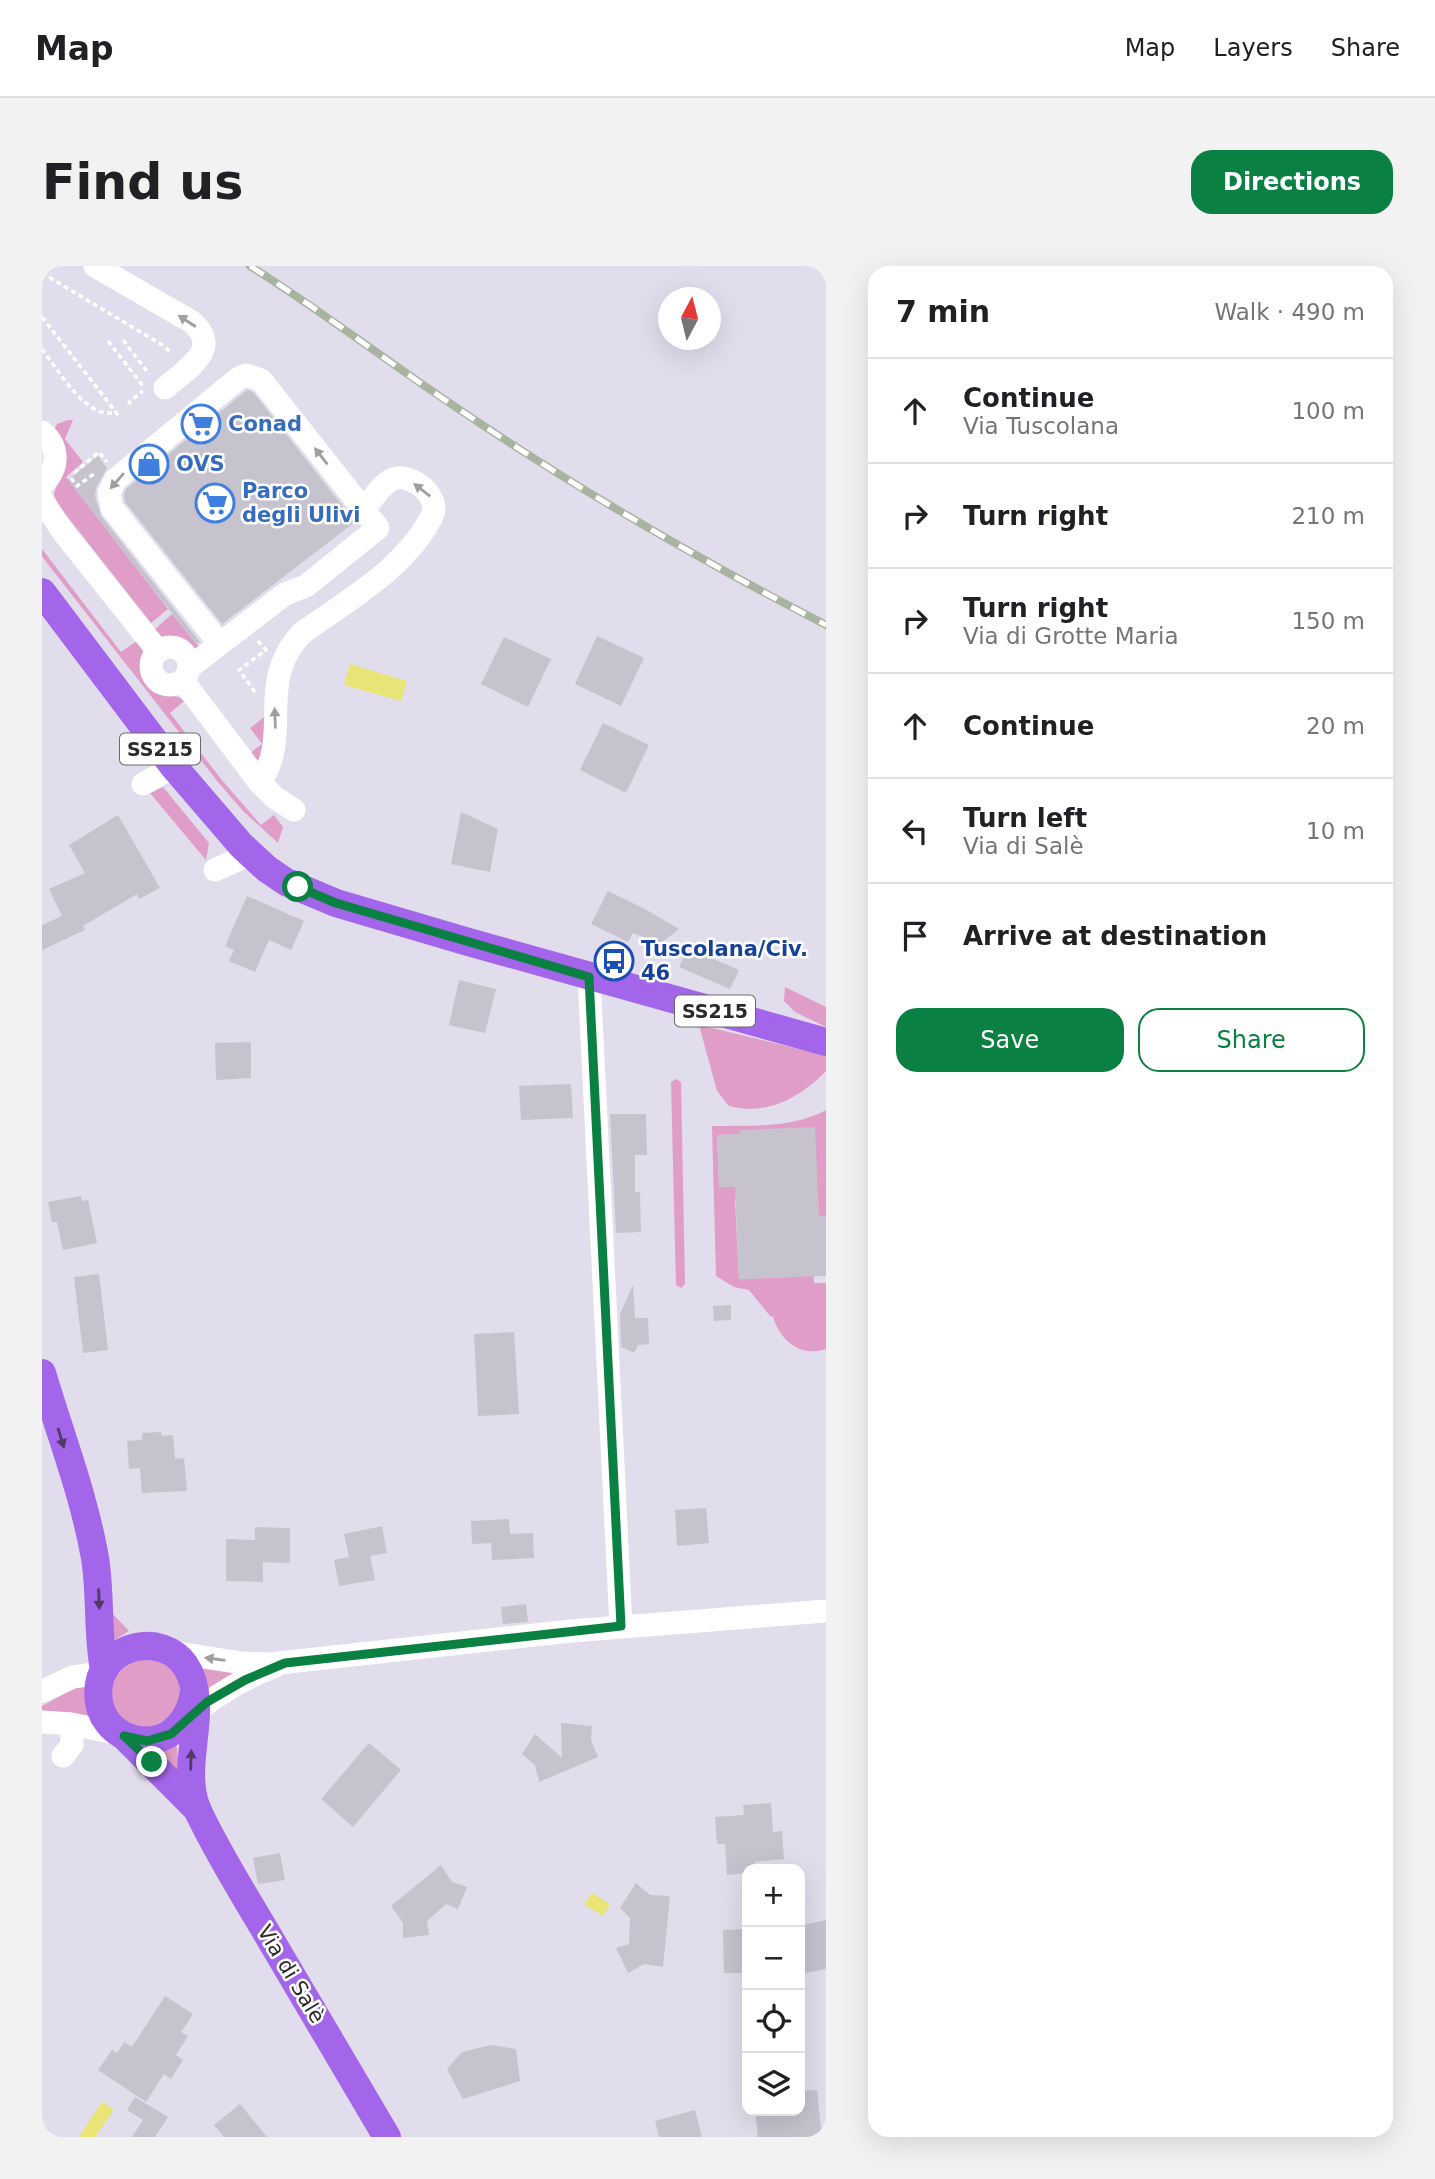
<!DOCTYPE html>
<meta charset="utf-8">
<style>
body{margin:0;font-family:"DejaVu Sans",sans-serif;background:#f2f2f2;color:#202124}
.controls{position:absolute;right:21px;bottom:21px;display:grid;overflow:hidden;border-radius:14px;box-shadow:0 7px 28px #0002}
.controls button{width:63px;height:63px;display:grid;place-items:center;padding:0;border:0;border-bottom:2px solid #e0e0e0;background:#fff;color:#202124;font:35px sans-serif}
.compass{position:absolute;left:616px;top:21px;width:63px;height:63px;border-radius:50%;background:#fff;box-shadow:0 7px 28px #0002;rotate:7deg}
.stop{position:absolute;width:21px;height:21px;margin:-16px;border:5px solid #0b8043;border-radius:50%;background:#fff}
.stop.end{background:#0b8043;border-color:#fff;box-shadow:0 2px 7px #0008}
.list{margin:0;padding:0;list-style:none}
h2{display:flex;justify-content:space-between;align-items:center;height:91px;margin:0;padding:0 28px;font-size:30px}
h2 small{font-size:23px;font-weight:400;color:#757577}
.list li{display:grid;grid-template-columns:46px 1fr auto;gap:21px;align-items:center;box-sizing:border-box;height:105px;padding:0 28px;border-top:2px solid #e0e0e0}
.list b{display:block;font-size:26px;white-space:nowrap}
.list p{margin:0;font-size:23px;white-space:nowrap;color:#757577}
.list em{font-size:23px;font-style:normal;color:#757577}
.actions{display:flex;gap:14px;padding:21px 28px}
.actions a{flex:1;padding:16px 0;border:2px solid #0b8043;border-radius:21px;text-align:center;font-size:24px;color:#0b8043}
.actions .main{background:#0b8043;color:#fff}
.icon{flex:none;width:38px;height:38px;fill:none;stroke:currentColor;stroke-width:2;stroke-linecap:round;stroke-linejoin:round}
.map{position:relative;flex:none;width:784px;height:1871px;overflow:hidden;border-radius:21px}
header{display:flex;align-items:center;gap:42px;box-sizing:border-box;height:98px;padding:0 35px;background:#fff;border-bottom:2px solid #e0e0e0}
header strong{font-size:33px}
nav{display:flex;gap:38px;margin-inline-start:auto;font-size:24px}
.intro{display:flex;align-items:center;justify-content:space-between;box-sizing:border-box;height:168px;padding:0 42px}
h1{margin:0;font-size:49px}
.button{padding:18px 32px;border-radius:21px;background:#0b8043;color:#fff;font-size:24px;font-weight:700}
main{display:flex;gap:42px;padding:0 42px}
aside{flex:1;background:#fff;border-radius:21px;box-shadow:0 7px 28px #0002}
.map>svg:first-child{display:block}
.green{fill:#df9dc7;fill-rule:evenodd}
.water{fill:#e8e476}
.building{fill:#c6c2ce}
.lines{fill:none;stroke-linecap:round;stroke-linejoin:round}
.path{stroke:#fff;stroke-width:3.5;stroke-dasharray:5 3.5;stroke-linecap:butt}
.minor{stroke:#fff;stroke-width:23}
.major{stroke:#a365e9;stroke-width:28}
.rail-casing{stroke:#a9b4a0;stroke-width:8}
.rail{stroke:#fff;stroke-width:5;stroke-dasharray:16;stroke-linecap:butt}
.oneway{fill:#9f9f9f}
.oneway2{fill:#4e3c63}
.route{stroke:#0b8043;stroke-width:9}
.labels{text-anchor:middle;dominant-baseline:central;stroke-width:5;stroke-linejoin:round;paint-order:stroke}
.shield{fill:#fff;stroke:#6a6a6a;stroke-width:2}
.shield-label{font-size:19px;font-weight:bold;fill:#2a2a2a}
.shop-label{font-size:21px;font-weight:bold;fill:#366cbe;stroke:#fff;text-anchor:start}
.transit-label{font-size:21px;font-weight:bold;fill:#164399;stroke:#fff;text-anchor:start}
.street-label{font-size:21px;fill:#2a2a2a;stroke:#fff}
</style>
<header>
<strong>Map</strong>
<nav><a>Map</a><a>Layers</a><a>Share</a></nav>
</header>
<div class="intro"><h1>Find us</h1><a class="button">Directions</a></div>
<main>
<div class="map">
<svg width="784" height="1871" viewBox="0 0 784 1871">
<rect width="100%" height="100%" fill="#e1ddec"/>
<!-- green -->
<g class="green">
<path d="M26,154H31L23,173L41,196L24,211L126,343L109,357L25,250L22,252L12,229L20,196L13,162L15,158Z"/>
<path d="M0,283L79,386L95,375L102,384C99,398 97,422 116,428C126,431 133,427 142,435L128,447L179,513L219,559L232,549L241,561L236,577L201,545L176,516L5,297L0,290Z"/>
<path d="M130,348L157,381L153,383L137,373L117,371L111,365Z"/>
<path d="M225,449L219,494H215L208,487L220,478L208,462Z"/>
<path d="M121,521L167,577L164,594L108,527Z"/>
<path d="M743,721L784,741V761L753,746L742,735Z"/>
<path d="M657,759L782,789L784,791V805C758,832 724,850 687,840L675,825Z"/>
<path d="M634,813L639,816L643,1018L639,1022L634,1019L629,816Z"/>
<path d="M784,844V950L769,951L772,1017H784V1083C758,1092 738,1074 731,1051L728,1050L707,1024L692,1021L674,1010L670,860C708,859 750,863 784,844ZM698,864L750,1011L697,1013L693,934L700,920L677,921L675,869L698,868Z"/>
<path d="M67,1344L87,1365L66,1378Z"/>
<path d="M108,1391C140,1406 144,1414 135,1448L103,1464L81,1456L69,1437L71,1414L85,1397Z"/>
<path d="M156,1397L199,1403L163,1431Z"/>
<path d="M44,1416L53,1455L0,1450V1440Z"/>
<path d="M134,1476L139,1513L116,1485Z"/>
</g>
<!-- water -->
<g class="water">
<path d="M308,398L365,415L359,435L302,419Z"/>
<path d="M550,1627L568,1638L561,1650L542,1638Z"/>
<path d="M60,1836L72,1844L53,1871H37Z"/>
</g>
<!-- building -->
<g class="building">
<path d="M205,124L211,126L313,256L180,358L83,236L82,229L84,223Z"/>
<path d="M56,190L65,202L54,222L53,230L59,250L158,376L154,378L26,214Z"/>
<path d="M555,370L602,392L579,440L533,418Z"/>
<path d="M462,371L509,393L486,441L439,418Z"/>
<path d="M561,457L607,479L584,527L538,504Z"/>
<path d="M419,546L456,563L448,606L409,598Z"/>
<path d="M76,549L118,622L97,633L95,628L41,660L43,664L0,684V659L20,650L7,623L43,607L27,579Z"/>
<path d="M566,625L603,643L637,663L618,678L591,667L586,676L549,658Z"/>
<path d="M205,630L262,655L249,684L227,674L213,706L187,695L192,684L183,680Z"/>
<path d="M646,682L697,704L688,723L637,701Z"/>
<path d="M417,714L454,723L443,767L407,759Z"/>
<path d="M209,776V812L174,814L173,777Z"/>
<path d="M529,818L531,852L479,854L477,820Z"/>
<path d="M568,848H604L605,889H593V926H598L599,966L574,967Z"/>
<path d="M773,861L777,950H784V1010L697,1013L693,921H677L675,869L698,868V864Z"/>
<path d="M39,930L40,935L46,934L55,977L21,984L15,956H10L6,936Z"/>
<path d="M57,1008L66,1084L41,1087L32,1011Z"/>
<path d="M591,1019L593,1052H606L607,1078L596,1079L592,1087L579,1081L578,1048Z"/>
<path d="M689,1039V1054L672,1055L671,1040Z"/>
<path d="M472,1066L477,1148L436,1150L432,1068Z"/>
<path d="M119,1166L120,1170L131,1169L133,1193L142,1192L145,1225L100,1227L98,1202L87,1203L85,1175L100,1174V1167Z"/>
<path d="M664,1242L667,1277L635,1280L633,1244Z"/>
<path d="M467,1253L468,1268L491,1267L492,1292L450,1294L449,1277L430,1278L429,1255Z"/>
<path d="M340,1260L345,1287L328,1290L333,1314L297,1320L292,1294L307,1291L302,1268Z"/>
<path d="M213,1261L248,1262V1297L221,1296V1316L184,1315V1273L213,1274Z"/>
<path d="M484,1338L486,1356L461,1358L459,1341Z"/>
<path d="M519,1457L550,1460L549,1474L556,1491L497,1516L493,1499L480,1488L493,1468L520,1492Z"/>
<path d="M327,1477L359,1504L311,1561L279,1533Z"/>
<path d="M729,1537L731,1566L740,1565L742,1593L713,1596V1603H705V1607L685,1609L683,1578H675L673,1551L702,1549L701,1539Z"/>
<path d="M238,1587L243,1614L216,1618L211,1592Z"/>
<path d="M399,1599L410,1616L425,1621L416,1643L404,1638L385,1655L387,1669L361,1672V1657L349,1640Z"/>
<path d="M594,1617L608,1629L628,1630L621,1701L602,1698L586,1707L574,1682L587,1678L588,1652L578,1642Z"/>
<path d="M784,1654V1703L758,1708V1660Z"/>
<path d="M705,1663V1707H682L681,1664Z"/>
<path d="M123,1730L151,1748L139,1766L146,1770L134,1789L141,1794L129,1813L122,1808L104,1836L56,1804L70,1784L75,1787L82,1776L90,1781Z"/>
<path d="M449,1779L474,1783L478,1815L421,1833L405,1803L420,1786Z"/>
<path d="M775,1824L780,1871H716L713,1845H758V1825Z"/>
<path d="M93,1831L126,1851L113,1871H90L101,1854L85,1844Z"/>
<path d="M198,1838L225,1871H182L172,1859Z"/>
<path d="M653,1844L660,1871H617L613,1855Z"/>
</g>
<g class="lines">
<!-- path -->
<g class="path">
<path d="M0,7L122,80L128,86"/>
<path d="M0,51L76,149"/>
<path d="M81,74L107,108"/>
<path d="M66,75L101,120"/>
<path d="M0,83C15,102 45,155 73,146"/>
<path d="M89,138L87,136L101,125"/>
<path d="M32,207L57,186L65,196"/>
<path d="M29,212L35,220L52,208"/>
<path d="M213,426L197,404L224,384L216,375"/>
</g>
<!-- minor -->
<g class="minor">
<path d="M53,0L150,56C181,84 144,103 123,122"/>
<path d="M0,166C18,181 17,203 0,219"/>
<path d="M0,234L22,267L116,385"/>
<circle cx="128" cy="400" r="19"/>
<path d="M148,401L243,328L264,320L336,262L219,114L204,109L197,112L73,214L67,227L70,242L178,378"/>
<path d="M141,415L218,517L232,531L252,544"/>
<path d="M218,517C251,467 213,416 260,367C306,334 364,302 390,250C400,231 369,206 351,213C339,218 330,234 322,244"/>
<path d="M101,518L132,501"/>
<path d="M173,604L208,588"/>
<path d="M547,711L579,1361"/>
<path d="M129,1386L200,1397L228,1398L529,1365L784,1345"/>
<path d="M0,1425L31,1411L60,1407"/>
<path d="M144,1455C169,1431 201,1413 233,1400"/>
<path d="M0,1456L29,1458L79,1468"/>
<path d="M21,1490L30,1479L29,1458"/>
</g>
<!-- major -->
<g class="major">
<path d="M0,326L132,501L199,579L225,603L244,616L294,637L423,675L784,776"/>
<path d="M0,1107C18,1168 42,1229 53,1292C59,1329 55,1367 62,1404"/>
<path d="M152,1427C139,1501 47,1481 57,1418C63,1378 120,1366 143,1399C171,1441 135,1499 156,1545C178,1592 208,1638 234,1683C271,1746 308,1808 345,1871"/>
<path d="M82,1470L155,1543"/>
</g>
<defs>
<path id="rail" d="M208,0C280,45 347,97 418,144C535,223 658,294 784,359"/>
</defs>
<!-- rail casing -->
<use href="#rail" class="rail-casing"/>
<!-- rail -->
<use href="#rail" class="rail"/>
</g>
<!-- one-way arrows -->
<defs><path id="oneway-solid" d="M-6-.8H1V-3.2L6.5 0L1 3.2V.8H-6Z" transform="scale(1.75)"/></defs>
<g class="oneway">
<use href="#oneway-solid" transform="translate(145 55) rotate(-147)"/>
<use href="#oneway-solid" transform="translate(279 190) rotate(-128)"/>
<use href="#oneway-solid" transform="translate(75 215) rotate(131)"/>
<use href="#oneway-solid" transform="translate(380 224) rotate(-142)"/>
<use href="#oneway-solid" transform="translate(233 452) rotate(-92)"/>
<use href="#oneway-solid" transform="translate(173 1393) rotate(-172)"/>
</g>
<g class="oneway2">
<use href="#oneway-solid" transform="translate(19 1172) rotate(73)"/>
<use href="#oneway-solid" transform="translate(57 1333) rotate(88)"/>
<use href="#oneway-solid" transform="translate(149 1494) rotate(-88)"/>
</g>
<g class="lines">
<!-- route -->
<path class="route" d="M110,1496L82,1470L105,1475L129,1468L165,1436L203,1414L243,1397L579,1360L547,711L294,637L256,621"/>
</g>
<!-- icons -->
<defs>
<symbol id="supermarket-ring" viewBox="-11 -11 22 22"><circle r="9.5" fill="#fff" stroke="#3f7fe0" stroke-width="1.5"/><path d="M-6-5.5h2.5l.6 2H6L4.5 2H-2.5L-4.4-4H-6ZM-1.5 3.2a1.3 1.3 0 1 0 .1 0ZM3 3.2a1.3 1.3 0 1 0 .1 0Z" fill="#3f7fe0"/></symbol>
<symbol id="shop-ring" viewBox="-11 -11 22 22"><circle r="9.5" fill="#fff" stroke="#3f7fe0" stroke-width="1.5"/><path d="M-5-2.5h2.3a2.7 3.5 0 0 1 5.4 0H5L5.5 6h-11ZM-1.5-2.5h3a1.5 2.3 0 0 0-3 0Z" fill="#3f7fe0"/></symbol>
<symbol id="bus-ring" viewBox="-11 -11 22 22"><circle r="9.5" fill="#fff" stroke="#1a4fb4" stroke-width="1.5"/><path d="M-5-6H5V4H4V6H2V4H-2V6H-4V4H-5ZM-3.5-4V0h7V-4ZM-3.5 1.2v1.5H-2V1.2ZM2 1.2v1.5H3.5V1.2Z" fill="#1a4fb4"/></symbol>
</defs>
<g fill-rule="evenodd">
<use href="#supermarket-ring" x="137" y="136" width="44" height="44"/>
<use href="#shop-ring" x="85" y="176" width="44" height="44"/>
<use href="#supermarket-ring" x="151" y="215" width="44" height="44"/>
<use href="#bus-ring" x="550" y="673" width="44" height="44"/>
</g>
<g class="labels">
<!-- shield labels -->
<g class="shield">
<rect x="78" y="467.5" width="80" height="31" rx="5"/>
<rect x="633" y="729.5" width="80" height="31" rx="5"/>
</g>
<g class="shield-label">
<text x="118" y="483">SS215</text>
<text x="673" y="745">SS215</text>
</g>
<!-- shop labels -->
<g class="shop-label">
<text x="186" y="158">Conad</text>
<text x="134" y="198">OVS</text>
<text x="200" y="225">Parco<tspan x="200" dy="24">degli Ulivi</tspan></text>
</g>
<!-- transit labels -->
<g class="transit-label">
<text x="599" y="683">Tuscolana/Civ.<tspan x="599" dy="24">46</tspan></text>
</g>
<!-- street labels -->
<g class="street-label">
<text transform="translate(249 1708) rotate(59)">Via di Salè</text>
</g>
</g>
</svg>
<div class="controls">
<button>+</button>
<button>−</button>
<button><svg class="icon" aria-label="locate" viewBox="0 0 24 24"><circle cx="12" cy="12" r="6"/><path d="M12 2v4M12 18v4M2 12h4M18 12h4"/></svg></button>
<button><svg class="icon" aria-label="layers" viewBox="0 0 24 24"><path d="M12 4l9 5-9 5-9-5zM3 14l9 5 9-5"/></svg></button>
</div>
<svg class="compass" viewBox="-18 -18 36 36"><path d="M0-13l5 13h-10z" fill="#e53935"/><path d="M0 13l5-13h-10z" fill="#757577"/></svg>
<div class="stop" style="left:256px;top:621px"></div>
<div class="stop end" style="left:110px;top:1496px"></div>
</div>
<aside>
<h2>7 min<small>Walk · 490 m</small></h2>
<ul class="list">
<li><svg class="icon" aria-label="ahead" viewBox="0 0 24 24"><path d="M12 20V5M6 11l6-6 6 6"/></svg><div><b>Continue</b><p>Via Tuscolana</p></div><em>100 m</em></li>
<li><svg class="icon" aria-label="right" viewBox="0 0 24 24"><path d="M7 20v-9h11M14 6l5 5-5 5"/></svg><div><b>Turn right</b></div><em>210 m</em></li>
<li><svg class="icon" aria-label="right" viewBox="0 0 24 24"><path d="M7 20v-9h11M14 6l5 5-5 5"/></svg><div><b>Turn right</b><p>Via di Grotte Maria</p></div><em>150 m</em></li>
<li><svg class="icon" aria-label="ahead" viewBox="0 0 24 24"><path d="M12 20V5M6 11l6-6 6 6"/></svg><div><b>Continue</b></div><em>20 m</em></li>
<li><svg class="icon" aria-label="left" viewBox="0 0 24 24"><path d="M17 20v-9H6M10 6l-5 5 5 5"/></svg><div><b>Turn left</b><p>Via di Salè</p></div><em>10 m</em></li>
<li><svg class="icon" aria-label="arrive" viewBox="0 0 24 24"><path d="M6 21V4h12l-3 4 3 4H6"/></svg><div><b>Arrive at destination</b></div></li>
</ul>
<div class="actions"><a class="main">Save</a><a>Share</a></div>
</aside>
</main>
